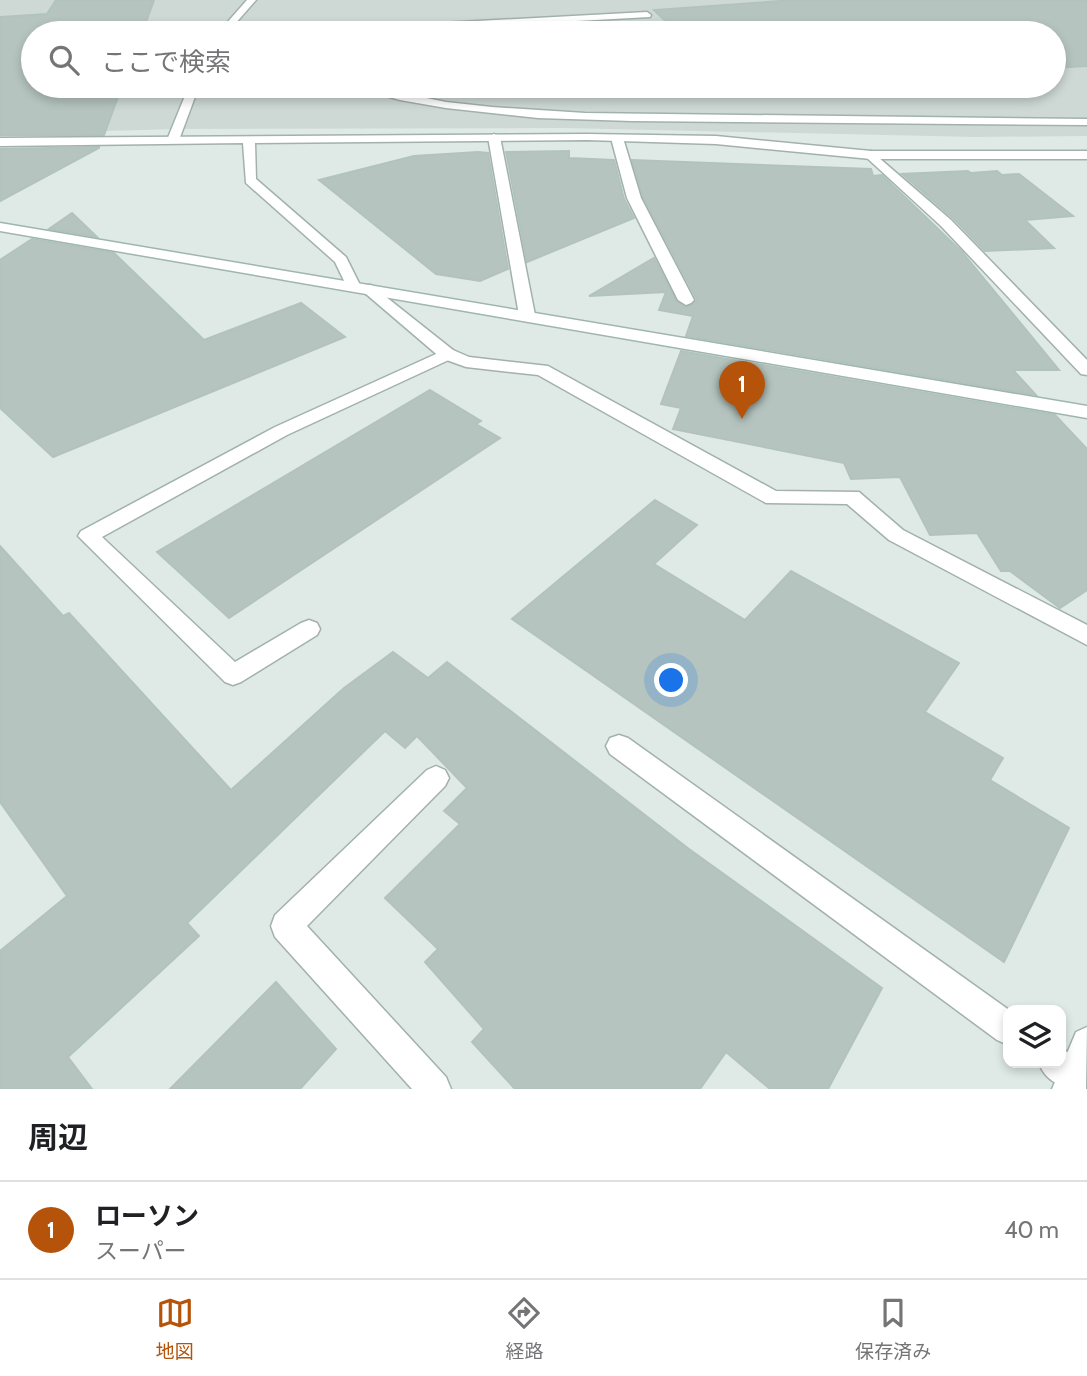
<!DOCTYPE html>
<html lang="ja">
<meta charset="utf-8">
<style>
body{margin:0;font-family:Cabin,"Noto Sans JP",sans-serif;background:#f2f2f2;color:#202124}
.controls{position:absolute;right:21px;bottom:21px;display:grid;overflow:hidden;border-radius:14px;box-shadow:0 4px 10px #0003}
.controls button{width:63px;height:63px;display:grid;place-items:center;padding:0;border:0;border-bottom:2px solid #e0e0e0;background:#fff;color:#202124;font:35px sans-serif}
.you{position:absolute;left:672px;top:681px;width:24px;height:24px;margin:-18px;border:5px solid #fff;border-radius:50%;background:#1a73e8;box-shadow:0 0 0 10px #1a73e833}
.badge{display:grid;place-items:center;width:46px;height:46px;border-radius:50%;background:#b45309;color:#fff;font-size:23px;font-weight:700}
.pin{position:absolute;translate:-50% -58px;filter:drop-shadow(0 2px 4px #0008)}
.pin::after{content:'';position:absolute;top:37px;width:24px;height:21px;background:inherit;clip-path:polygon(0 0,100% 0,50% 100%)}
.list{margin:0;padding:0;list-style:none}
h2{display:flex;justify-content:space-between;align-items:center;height:91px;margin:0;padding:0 28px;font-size:30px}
h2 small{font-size:23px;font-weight:400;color:#757577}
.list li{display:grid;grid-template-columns:46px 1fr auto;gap:21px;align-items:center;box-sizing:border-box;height:98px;padding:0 28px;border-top:2px solid #e0e0e0}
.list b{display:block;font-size:26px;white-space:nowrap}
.list p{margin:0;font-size:23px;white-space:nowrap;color:#757577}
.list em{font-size:23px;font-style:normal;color:#757577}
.icon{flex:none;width:38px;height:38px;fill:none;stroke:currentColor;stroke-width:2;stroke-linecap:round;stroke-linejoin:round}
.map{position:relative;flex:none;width:1087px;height:1089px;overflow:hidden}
.search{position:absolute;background:#fff;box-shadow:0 4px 10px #0003;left:21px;right:21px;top:21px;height:77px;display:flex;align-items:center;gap:18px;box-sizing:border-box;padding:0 24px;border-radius:38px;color:#757577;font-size:26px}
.sheet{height:189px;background:#fff}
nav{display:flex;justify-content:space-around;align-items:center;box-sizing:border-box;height:98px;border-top:2px solid #e0e0e0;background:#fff;font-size:19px;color:#757577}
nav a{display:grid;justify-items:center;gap:4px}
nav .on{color:#b45309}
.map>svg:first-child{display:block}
.built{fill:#ced9d5;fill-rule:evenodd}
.building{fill:#b5c4bf;stroke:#b2c3bd;stroke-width:2}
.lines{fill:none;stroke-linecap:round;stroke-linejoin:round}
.lane-casing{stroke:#a2b1ad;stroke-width:3}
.street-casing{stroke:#a2b1ad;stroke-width:3}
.secondary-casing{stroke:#9fb5af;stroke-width:3}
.lane{fill:#fff;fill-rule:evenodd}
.street{fill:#fff;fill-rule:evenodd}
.secondary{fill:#fff;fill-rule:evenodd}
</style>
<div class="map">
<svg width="1087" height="1089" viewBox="0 0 1087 1089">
<rect width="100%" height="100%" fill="#dfeae6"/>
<!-- built -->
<path class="built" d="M0,0H1087V136L975,137L562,128L176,129L0,134ZM33,33H1054V86H33Z"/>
<!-- building -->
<g class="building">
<path d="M56,0H154L142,33H33V86H122L104,135H0V17L47,14Z"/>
<path d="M794,0H1087V66L1054,68V33H678L654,10Z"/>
<path d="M730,86H829L737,93Z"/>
<path d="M99,147V148L0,201V149Z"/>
<path d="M569,151V158L614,160L624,199L634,218L527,262L506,152Z"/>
<path d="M478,152L488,153L508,269L480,281L436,274L319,180L414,156Z"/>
<path d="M632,160L871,169L873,176L882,175L962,252L1059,370H1013L1036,395L686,336L693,316L659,310L666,292L589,296L654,258L677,302L687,307L697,300L643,197Z"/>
<path d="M968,171L971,173L997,171L1002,175L1019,174L1073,216L1025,220L1054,248L985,251L953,218L902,174Z"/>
<path d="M72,213L97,237L49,229Z"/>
<path d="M32,239L114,253L204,340L301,303L345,337L53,457L0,408V260Z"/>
<path d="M681,351L1055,415L1087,449V590L1060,608L1010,571H1001L977,533L930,535L900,477L851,479L844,463L673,429L681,408L661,404Z"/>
<path d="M430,390L481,421L476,424L500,438L229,618L157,552Z"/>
<path d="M655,500L697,525L654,564L745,620L791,571L959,663L925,712L1003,758L990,780L1069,828L1004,962L512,619Z"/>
<path d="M0,546L63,616L69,613L231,790L344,688L393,652L428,678L447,662L689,849L882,988L828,1089H770L726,1052L700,1089H515L472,1042L484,1029L425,962L438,949L385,898L460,824L444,811L467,788L417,736L405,748L385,731L187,923L199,936L68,1057L92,1089H0V951L67,896L0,802Z"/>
<path d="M276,982L336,1049L300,1089H170Z"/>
</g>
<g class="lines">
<defs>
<g id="lane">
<path d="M247,0H256L227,33H218Z"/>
<path d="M647,12L651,15L650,17L355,33H303L308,30Z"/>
<path d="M189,86H199L179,140L169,142L167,140Z"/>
<path d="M350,86H367L446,102L492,107L585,113L1087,119V125L632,121L538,118L446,108L400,100Z"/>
<path d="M494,134L500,137L535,315L527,320L519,315L488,137Z"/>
<path d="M613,136L623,138L641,198L694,300L691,303L686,305L678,300L627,198L611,138Z"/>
<path d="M871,151L951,220L1087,360V375L1081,374L941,226L867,158L865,155Z"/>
<path d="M447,349L453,350L455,354L453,358L287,435L102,537L235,662L301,623L309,620L317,623L320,629L317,635L241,682L233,685L225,682L78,536L81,531L275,427Z"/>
<path d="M619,735L628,738L1009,1010L1008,1045L997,1040L610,754L606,746L610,738Z"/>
<path d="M436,766L445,770L449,778L445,786L307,926L446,1077L451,1089H412L275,937L271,926L275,915L427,770Z"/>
<path d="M1061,1049C1078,1056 1087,1068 1085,1088C1064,1089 1046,1083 1039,1063H1061Z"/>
</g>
<g id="street">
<path d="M587,134L716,136L871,151H1087V159H871L716,144L587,140L255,143L256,179L346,257L360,285H371L453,350L469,357L548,366L776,491L859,492L903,530L1087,625V645L889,540L847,504L766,503L538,375L466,367L441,358L359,288L348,289L335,262L246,183L243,143L0,146V138Z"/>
<path d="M1087,1027L1086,1089H1052L1076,1032Z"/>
</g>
<path id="secondary" d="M0,223L1087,406V418L0,231Z"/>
</defs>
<!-- lane casing -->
<use href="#lane" class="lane-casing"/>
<!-- street casing -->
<use href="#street" class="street-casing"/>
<!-- secondary casing -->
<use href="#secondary" class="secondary-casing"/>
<!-- lane -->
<use href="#lane" class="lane"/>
<!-- street -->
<use href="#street" class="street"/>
<!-- secondary -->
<use href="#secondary" class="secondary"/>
</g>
</svg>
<div class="controls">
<button><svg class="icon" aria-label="layers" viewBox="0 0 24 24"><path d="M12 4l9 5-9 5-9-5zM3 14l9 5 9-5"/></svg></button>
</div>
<div class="you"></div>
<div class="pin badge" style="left:742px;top:419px">1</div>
<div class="search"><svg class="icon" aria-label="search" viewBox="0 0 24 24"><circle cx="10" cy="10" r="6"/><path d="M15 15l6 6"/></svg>ここで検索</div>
</div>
<section class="sheet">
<h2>周辺<small></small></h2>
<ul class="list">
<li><span class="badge">1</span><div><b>ローソン</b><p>スーパー</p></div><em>40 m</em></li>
</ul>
</section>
<nav>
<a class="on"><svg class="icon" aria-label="map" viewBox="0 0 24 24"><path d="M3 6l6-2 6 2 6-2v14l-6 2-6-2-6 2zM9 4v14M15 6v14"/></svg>地図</a>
<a><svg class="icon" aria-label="directions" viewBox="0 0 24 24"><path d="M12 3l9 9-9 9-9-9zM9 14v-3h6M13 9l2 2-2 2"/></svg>経路</a>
<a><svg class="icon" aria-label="saved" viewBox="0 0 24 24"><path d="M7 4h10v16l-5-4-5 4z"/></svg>保存済み</a>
</nav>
